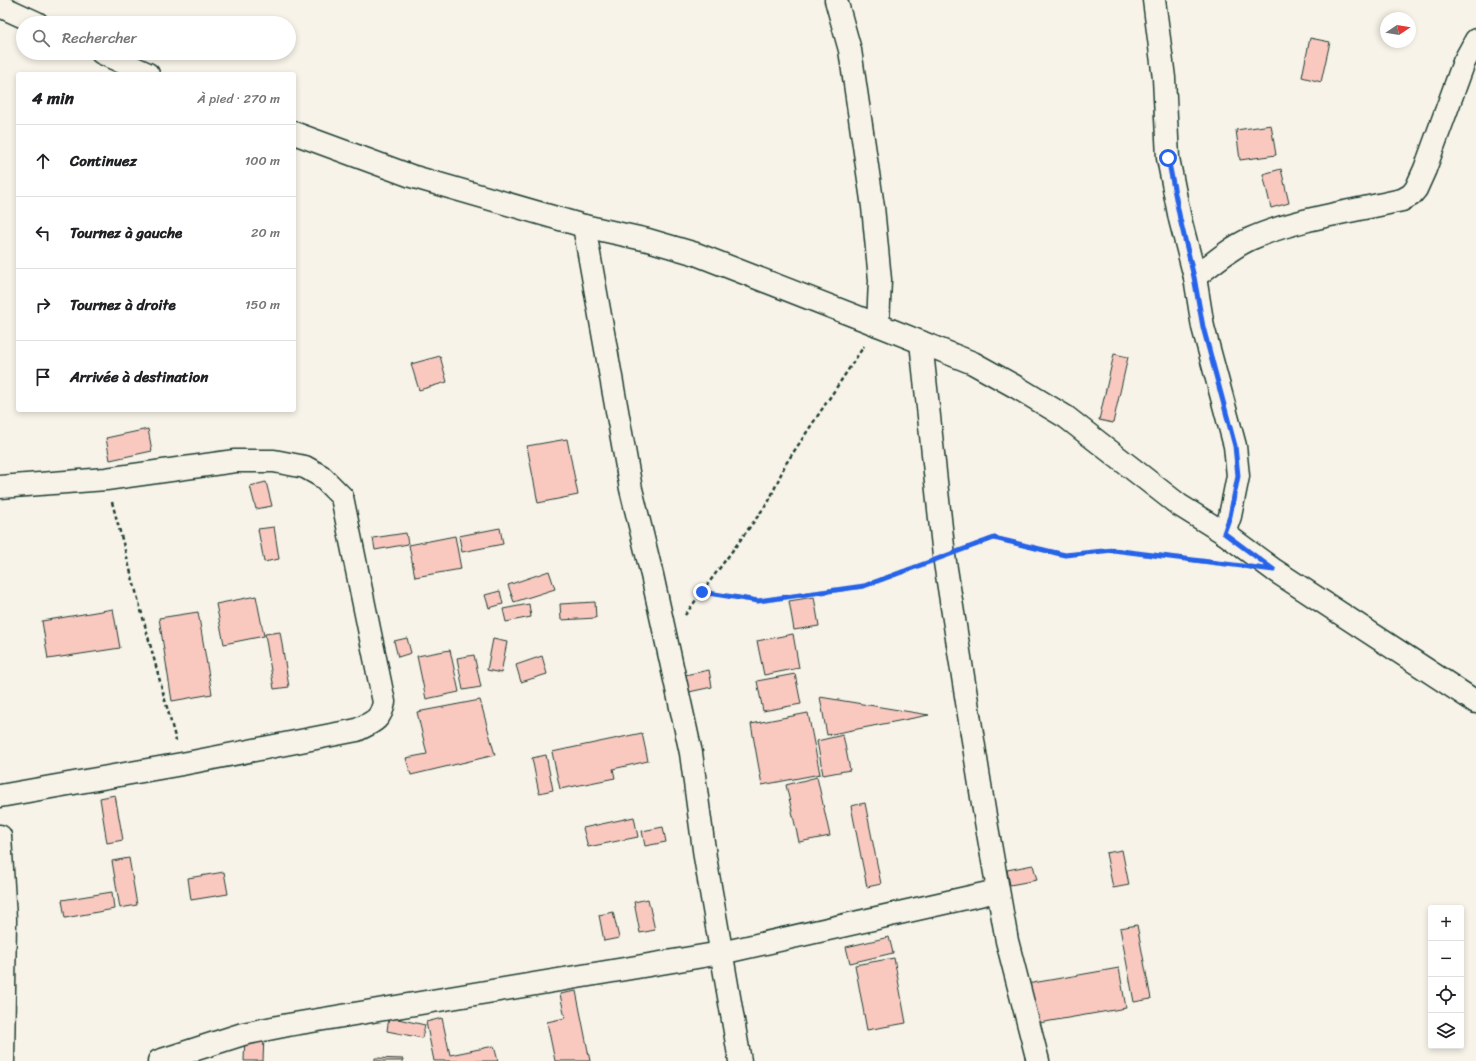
<!DOCTYPE html>
<html lang="fr">
<meta charset="utf-8">
<style>
body{margin:0;font-family:Sriracha,sans-serif;background:#f2f2f2;color:#202124}
.controls{position:absolute;right:12px;bottom:12px;display:grid;overflow:hidden;border-radius:4px;box-shadow:0 2px 6px #0003}
.controls button{width:36px;height:36px;display:grid;place-items:center;padding:0;border:0;border-bottom:1px solid #e0e0e0;background:#fff;color:#202124;font:20px sans-serif}
.compass{position:absolute;left:1380px;top:12px;width:36px;height:36px;border-radius:50%;background:#fff;box-shadow:0 2px 6px #0003;rotate:78deg}
.stop{position:absolute;width:12px;height:12px;margin:-9px;border:3px solid #2563eb;border-radius:50%;background:#fff}
.stop.end{background:#2563eb;border-color:#fff;box-shadow:0 1px 4px #0008}
.list{margin:0;padding:0;list-style:none}
h2{display:flex;justify-content:space-between;align-items:center;height:52px;margin:0;padding:0 16px;font-size:17px}
h2 small{font-size:13px;font-weight:400;color:#757577}
.list li{display:grid;grid-template-columns:26px 1fr auto;gap:12px;align-items:center;box-sizing:border-box;height:72px;padding:0 16px;border-top:1px solid #e0e0e0}
.list b{display:block;font-size:15px;white-space:nowrap}
.list em{font-size:13px;font-style:normal;color:#757577}
.icon{flex:none;width:22px;height:22px;fill:none;stroke:currentColor;stroke-width:2;stroke-linecap:round;stroke-linejoin:round}
.map{position:relative;flex:none;width:1476px;height:1061px;overflow:hidden}
.search{position:absolute;background:#fff;box-shadow:0 2px 6px #0003;left:16px;top:16px;width:280px;height:44px;display:flex;align-items:center;gap:10px;box-sizing:border-box;padding:0 14px;border-radius:22px;color:#757577;font-size:15px}
.panel{position:absolute;background:#fff;box-shadow:0 2px 6px #0003;left:16px;top:72px;width:280px;height:340px;border-radius:4px}
.map>svg:first-child{display:block}
.building{fill:#f9c9c0;stroke:#1f3d34}
.lines{fill:none;stroke-linecap:round;stroke-linejoin:round}
.minor-casing{stroke:#1f3d34;stroke-width:25}
.path{stroke:#1f3d34;stroke-width:2.5;stroke-dasharray:4 3;stroke-linecap:butt}
.minor{stroke:#f7f3e8;stroke-width:22}
.route{stroke:#2563eb;stroke-width:5}
</style>
<div class="map">
<svg width="1476" height="1061" viewBox="0 0 1476 1061">
<rect width="100%" height="100%" fill="#f7f3e8"/>
<filter id="ink" filterUnits="userSpaceOnUse"><feTurbulence type="fractalNoise" baseFrequency=".025" numOctaves="2"/><feDisplacementMap in="SourceGraphic" scale="8" xChannelSelector="R" yChannelSelector="G"/><feConvolveMatrix kernelMatrix="1 2 1 2 8 2 1 2 1" color-interpolation-filters="sRGB"/></filter>
<g filter="url(#ink)">
<!-- building -->
<g class="building">
<path d="M1310,38L1330,42L1321,82L1302,77Z"/>
<path d="M1271,125L1276,155L1240,160L1236,130Z"/>
<path d="M1281,169L1289,203L1271,208L1263,174Z"/>
<path d="M1114,354L1128,357L1113,423L1099,420Z"/>
<path d="M440,356L447,382L419,390L411,364Z"/>
<path d="M148,429L152,451L110,460L106,438Z"/>
<path d="M567,439L578,495L538,503L527,446Z"/>
<path d="M266,482L272,506L256,509L250,486Z"/>
<path d="M274,527L279,559L264,562L258,529Z"/>
<path d="M500,528L503,544L462,552L459,536Z"/>
<path d="M406,533L408,544L375,550L373,538Z"/>
<path d="M455,536L461,569L415,577L409,545Z"/>
<path d="M549,571L555,589L514,602L508,585Z"/>
<path d="M500,591L503,604L489,608L485,595Z"/>
<path d="M256,596L264,636L224,644L216,604Z"/>
<path d="M814,597L819,626L794,630L789,601Z"/>
<path d="M595,602L596,618L561,620L560,604Z"/>
<path d="M529,604L531,617L506,622L503,609Z"/>
<path d="M113,609L120,648L48,659L42,621Z"/>
<path d="M198,612L212,694L172,701L159,618Z"/>
<path d="M280,632L289,687L274,689L265,634Z"/>
<path d="M793,634L799,668L764,675L757,641Z"/>
<path d="M407,638L411,653L398,657L394,641Z"/>
<path d="M493,639L507,642L501,673L487,670Z"/>
<path d="M450,650L459,692L426,699L417,656Z"/>
<path d="M474,655L481,687L463,690L457,658Z"/>
<path d="M542,656L547,674L521,682L516,665Z"/>
<path d="M709,670L712,687L689,692L685,675Z"/>
<path d="M795,674L801,704L763,711L757,681Z"/>
<path d="M820,697L929,715L827,735Z"/>
<path d="M480,700L495,755L411,775L406,758L427,754L417,712Z"/>
<path d="M808,713L820,774L762,785L751,724Z"/>
<path d="M642,733L648,761L613,769L615,778L560,789L552,752Z"/>
<path d="M843,735L850,770L823,775L817,741Z"/>
<path d="M546,755L553,790L539,793L532,758Z"/>
<path d="M817,777L830,836L799,842L786,785Z"/>
<path d="M115,795L123,840L107,843L100,798Z"/>
<path d="M865,803L881,884L867,887L851,806Z"/>
<path d="M634,817L638,837L588,847L583,828Z"/>
<path d="M663,827L666,842L645,846L642,831Z"/>
<path d="M1122,850L1129,885L1113,888L1106,853Z"/>
<path d="M129,858L137,905L120,908L112,861Z"/>
<path d="M1033,865L1037,880L1010,885L1007,870Z"/>
<path d="M224,872L228,894L191,900L188,878Z"/>
<path d="M112,892L114,909L65,918L62,900Z"/>
<path d="M648,899L655,930L640,933L634,902Z"/>
<path d="M613,912L619,938L604,941L599,915Z"/>
<path d="M1137,925L1151,999L1134,1002L1120,928Z"/>
<path d="M889,937L893,953L850,963L846,947Z"/>
<path d="M894,958L906,1023L867,1030L855,965Z"/>
<path d="M1119,968L1126,1008L1033,1024L1027,984Z"/>
<path d="M576,991L590,1061H555L547,1022L565,1018L560,994Z"/>
<path d="M389,1017L425,1025L422,1038L387,1031Z"/>
<path d="M442,1018L450,1055L494,1046L498,1061H434L426,1022Z"/>
<path d="M245,1035L264,1036L263,1061H244Z"/>
<path d="M375,1058L403,1059V1061H375Z"/>
</g>
<g class="lines">
<defs>
<g id="minor">
<path d="M836,0L850,50L873,207L880,280L878,325"/>
<path d="M1154,0L1164,78L1168,158L1180,219L1195,277L1203,327L1235,446L1238,476L1230,516L1224,533"/>
<path d="M0,6L37,23"/>
<path d="M102,53L148,74"/>
<path d="M294,133L411,176L584,226L648,240L696,254L878,325L973,363L1018,388L1066,417L1179,505L1224,533L1274,570L1476,702"/>
<path d="M584,226L631,489L652,575L691,753L705,857L740,1061"/>
<path d="M1195,277C1212,264 1230,248 1250,239C1295,219 1354,211 1402,200L1411,195L1416,189L1425,169L1464,62L1476,40"/>
<path d="M921,342L944,556L984,810L1007,941L1038,1061"/>
<path d="M0,487L106,479L235,461H274L305,467L321,476L342,497L384,702C381,720 373,722 357,730L182,764L0,796"/>
<path d="M0,836L5,919L3,1061"/>
<path d="M159,1061L243,1034L288,1025L721,953L997,891"/>
</g>
</defs>
<!-- minor casing -->
<use href="#minor" class="minor-casing"/>
<!-- path -->
<g class="path">
<path d="M112,502L176,741"/>
<path d="M967,548L994,538L1065,555L1113,550L1224,564"/>
<path d="M702,592L769,501L785,465L864,346"/>
<path d="M685,615L702,592L758,601L864,586L921,565"/>
</g>
<!-- minor -->
<use href="#minor" class="minor"/>
</g>
</g>
<g class="lines" filter="url(#ink)">
<!-- route -->
<path class="route" d="M702,592L758,601L864,586L994,538L1065,555L1113,550L1274,570L1224,533L1230,516L1238,476L1235,446L1203,327L1194,277L1180,219L1168,158"/>
</g>
</svg>
<div class="controls">
<button>+</button>
<button>−</button>
<button><svg class="icon" aria-label="locate" viewBox="0 0 24 24"><circle cx="12" cy="12" r="6"/><path d="M12 2v4M12 18v4M2 12h4M18 12h4"/></svg></button>
<button><svg class="icon" aria-label="layers" viewBox="0 0 24 24"><path d="M12 4l9 5-9 5-9-5zM3 14l9 5 9-5"/></svg></button>
</div>
<svg class="compass" viewBox="-18 -18 36 36"><path d="M0-13l5 13h-10z" fill="#e53935"/><path d="M0 13l5-13h-10z" fill="#757577"/></svg>
<div class="stop" style="left:1168px;top:158px"></div>
<div class="stop end" style="left:702px;top:592px"></div>
<div class="search"><svg class="icon" aria-label="search" viewBox="0 0 24 24"><circle cx="10" cy="10" r="6"/><path d="M15 15l6 6"/></svg>Rechercher</div>
<section class="panel">
<h2>4 min<small>À pied · 270 m</small></h2>
<ul class="list">
<li><svg class="icon" aria-label="ahead" viewBox="0 0 24 24"><path d="M12 20V5M6 11l6-6 6 6"/></svg><div><b>Continuez</b></div><em>100 m</em></li>
<li><svg class="icon" aria-label="left" viewBox="0 0 24 24"><path d="M17 20v-9H6M10 6l-5 5 5 5"/></svg><div><b>Tournez à gauche</b></div><em>20 m</em></li>
<li><svg class="icon" aria-label="right" viewBox="0 0 24 24"><path d="M7 20v-9h11M14 6l5 5-5 5"/></svg><div><b>Tournez à droite</b></div><em>150 m</em></li>
<li><svg class="icon" aria-label="arrive" viewBox="0 0 24 24"><path d="M6 21V4h12l-3 4 3 4H6"/></svg><div><b>Arrivée à destination</b></div></li>
</ul>
</section>
</div>
